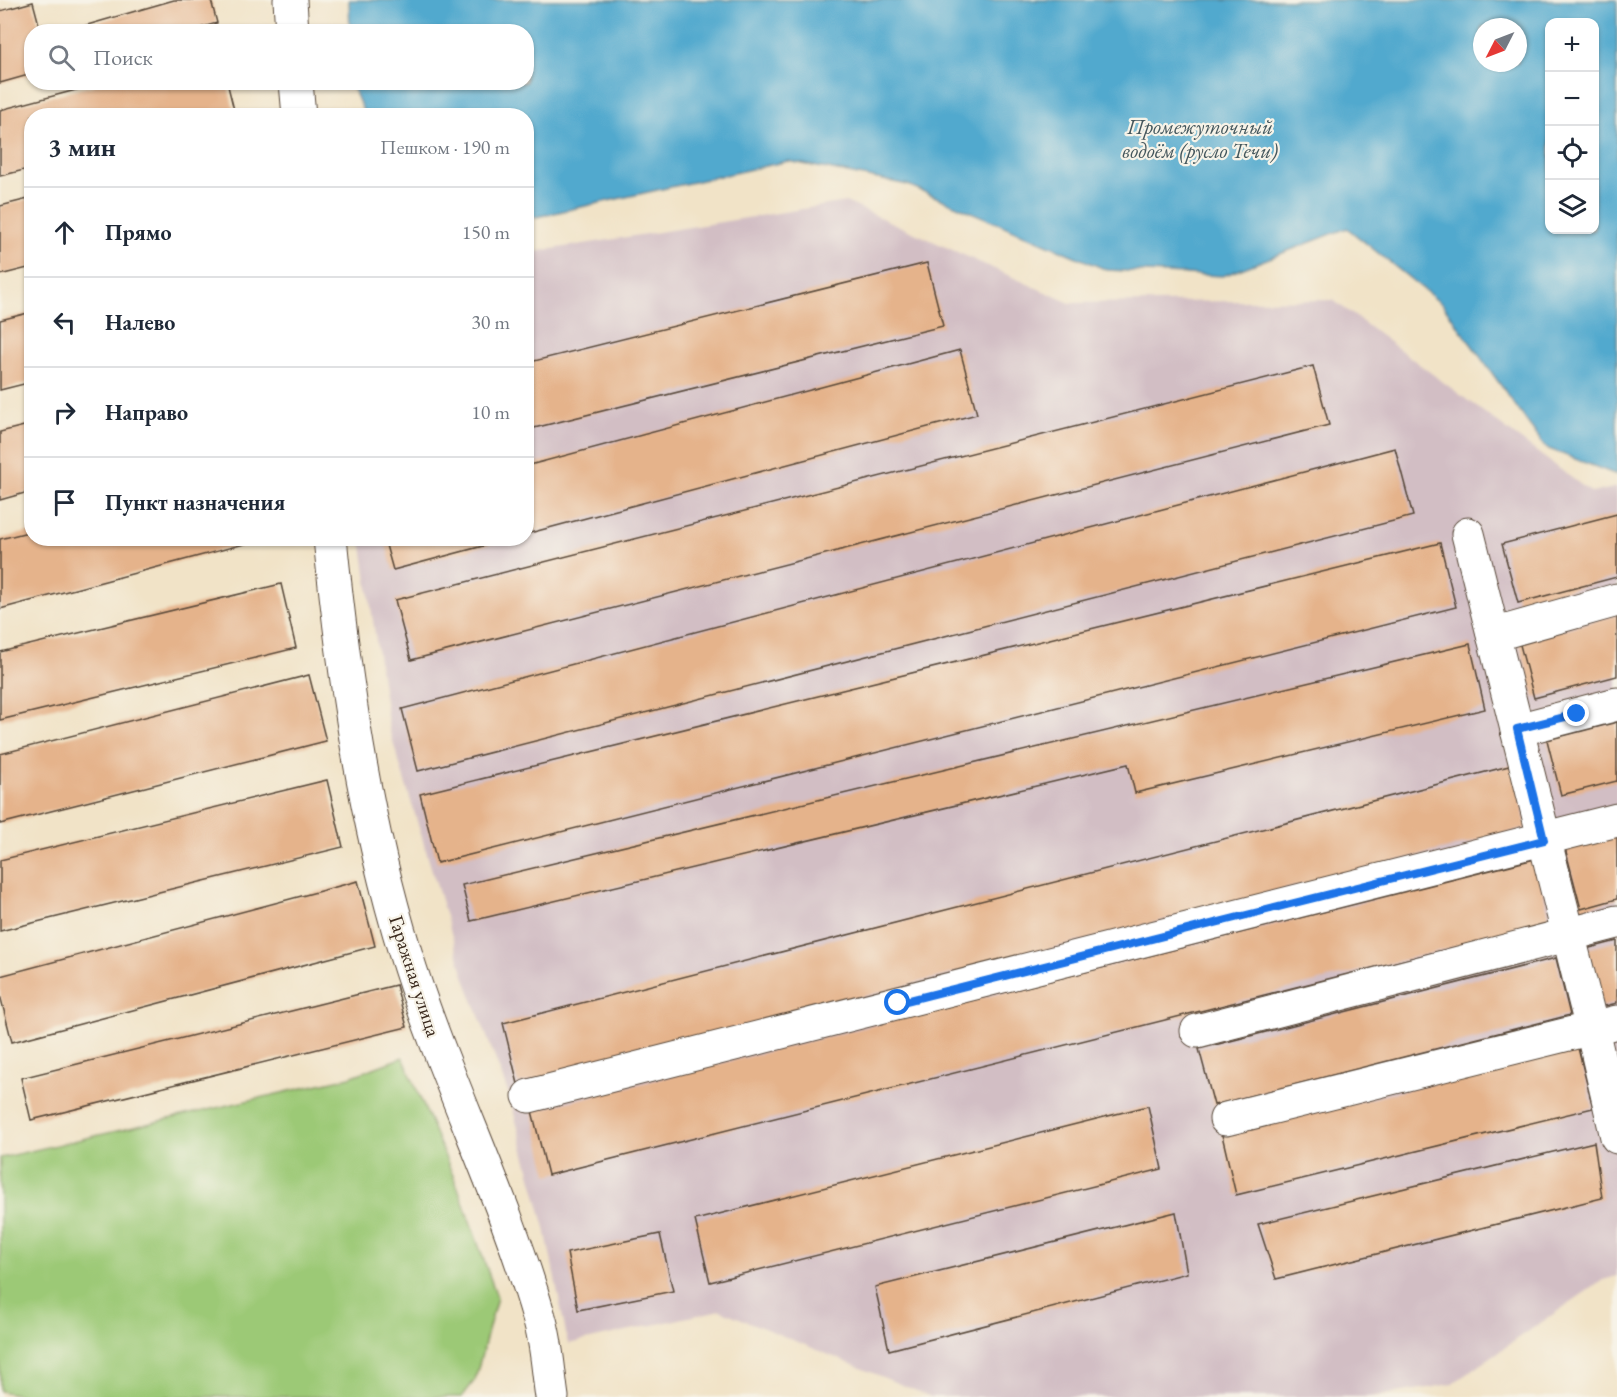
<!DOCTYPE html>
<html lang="ru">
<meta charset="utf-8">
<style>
body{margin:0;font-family:"EB Garamond",serif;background:#f6f6f7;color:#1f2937}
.controls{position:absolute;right:18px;top:18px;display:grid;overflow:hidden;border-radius:12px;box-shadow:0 2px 4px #0004}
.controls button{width:54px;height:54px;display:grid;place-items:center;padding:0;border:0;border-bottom:2px solid #e0e1e3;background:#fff;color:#1f2937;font:30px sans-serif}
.compass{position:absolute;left:1473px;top:18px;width:54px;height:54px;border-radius:50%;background:#fff;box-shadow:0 2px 4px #0004;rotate:228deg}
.stop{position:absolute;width:18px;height:18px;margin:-14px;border:4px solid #1a73e8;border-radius:50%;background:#fff}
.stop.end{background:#1a73e8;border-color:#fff;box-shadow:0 2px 6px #0008}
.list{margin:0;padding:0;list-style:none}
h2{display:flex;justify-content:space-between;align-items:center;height:78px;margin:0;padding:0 24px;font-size:26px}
h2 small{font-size:20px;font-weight:400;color:#747a83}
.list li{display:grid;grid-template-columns:39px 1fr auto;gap:18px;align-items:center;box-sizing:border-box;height:90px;padding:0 24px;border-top:2px solid #e0e1e3}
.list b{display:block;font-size:22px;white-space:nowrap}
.list em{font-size:20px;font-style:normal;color:#747a83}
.icon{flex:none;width:33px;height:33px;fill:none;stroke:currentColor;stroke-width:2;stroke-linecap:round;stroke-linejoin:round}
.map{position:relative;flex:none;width:1617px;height:1397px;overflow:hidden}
.search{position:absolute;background:#fff;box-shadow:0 2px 4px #0004;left:24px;top:24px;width:510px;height:66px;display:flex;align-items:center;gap:15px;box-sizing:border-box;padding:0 21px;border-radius:24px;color:#747a83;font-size:22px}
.panel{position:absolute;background:#fff;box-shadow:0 2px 4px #0004;left:24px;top:108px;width:510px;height:438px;border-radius:24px}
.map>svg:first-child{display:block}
.industrial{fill:#d2bec4}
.green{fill:#9cc976;stroke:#6c7a4a;stroke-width:1.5}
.water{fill:#51a9ce;stroke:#466a76;stroke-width:1.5;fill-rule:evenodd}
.building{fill:#e5b38b}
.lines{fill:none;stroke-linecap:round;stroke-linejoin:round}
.minor-casing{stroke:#564637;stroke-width:35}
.minor{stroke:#fff;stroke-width:33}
.route{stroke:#1a73e8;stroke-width:8}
.labels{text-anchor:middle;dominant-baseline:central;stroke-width:4.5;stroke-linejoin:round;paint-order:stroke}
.street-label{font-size:20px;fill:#3b2a1e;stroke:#f7f3e8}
.water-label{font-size:21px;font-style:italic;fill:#43565c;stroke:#f7f3e8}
</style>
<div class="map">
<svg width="1617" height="1397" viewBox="0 0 1617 1397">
<rect width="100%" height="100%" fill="#f7f3e8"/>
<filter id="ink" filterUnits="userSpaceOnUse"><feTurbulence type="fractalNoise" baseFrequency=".0167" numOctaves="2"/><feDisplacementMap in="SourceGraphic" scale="12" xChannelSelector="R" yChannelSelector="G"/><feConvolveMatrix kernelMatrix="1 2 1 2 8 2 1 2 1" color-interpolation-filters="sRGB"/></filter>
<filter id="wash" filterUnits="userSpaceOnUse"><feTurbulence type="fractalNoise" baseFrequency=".008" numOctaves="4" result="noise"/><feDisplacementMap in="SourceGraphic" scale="24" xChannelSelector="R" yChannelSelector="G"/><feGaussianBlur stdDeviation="1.35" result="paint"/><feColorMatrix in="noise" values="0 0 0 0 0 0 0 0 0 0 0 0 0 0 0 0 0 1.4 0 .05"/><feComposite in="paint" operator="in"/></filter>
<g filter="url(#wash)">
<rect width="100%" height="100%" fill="#f1e3c7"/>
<!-- industrial -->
<path class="industrial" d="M846,202L1070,303L1333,300L1592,493L1617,487V1276L1603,1280L1452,1384L1371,1397H931L720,1310L568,1344L545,1228L509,1095L465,979L389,729L361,539L526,538L527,253Z"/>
<!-- green -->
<path class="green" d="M403,1057L457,1185L497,1297L475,1380L462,1397H29L0,1391V1158L350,1077Z"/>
<!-- water -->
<path class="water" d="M349,0H1617V475L1546,448L1443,305L1347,228L1223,276L1107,270L908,185L788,161L527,219L526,116L365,115L351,83L526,82V32L350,31ZM1550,22H1594V230H1550ZM1482,27H1518V63H1482Z"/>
<g id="blocks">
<!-- building -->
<g class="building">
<path d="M174,0H211L217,23L186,32H63Z"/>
<path d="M33,2L41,32H32V74L0,83V11Z"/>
<path d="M106,82H227L235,114L32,116V168L0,176V110Z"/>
<path d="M32,198V267L0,275V206Z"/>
<path d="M927,263L943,326L526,430V363Z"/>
<path d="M32,312V382L0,390V320Z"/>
<path d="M960,350L977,414L526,534V466Z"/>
<path d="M1313,366L1329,425L411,660L395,600Z"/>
<path d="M32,424V491L0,500V432Z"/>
<path d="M1395,448L1413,516L418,771L402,709Z"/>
<path d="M1617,514V577L1518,603L1502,544Z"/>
<path d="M32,531V538L263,539L0,609V539Z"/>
<path d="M384,538H508L509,539L393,570Z"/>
<path d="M1440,543L1456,607L437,863L420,794Z"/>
<path d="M281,584L296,648L0,720V652Z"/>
<path d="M1617,615V676L1534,698L1519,641Z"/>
<path d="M1470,644L1485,709L1135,793L1128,764L471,921L462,885Z"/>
<path d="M309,675L326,741L0,824V754Z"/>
<path d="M1617,722V781L1561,795L1547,740Z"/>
<path d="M1513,765L1527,828L518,1084L503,1023Z"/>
<path d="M327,780L343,847L0,931V860Z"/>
<path d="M1617,835V899L1581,909L1565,848Z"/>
<path d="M1535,859L1551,923L548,1175L532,1111Z"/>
<path d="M358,881L375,946L12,1042L0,995V976Z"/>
<path d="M1617,941V1003L1601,1007L1586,949Z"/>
<path d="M1556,958L1570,1015L1214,1105L1199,1049Z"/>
<path d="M396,985L407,1027L31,1120L21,1078Z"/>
<path d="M1578,1048L1593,1108L1236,1195L1222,1135Z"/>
<path d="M1148,1106L1162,1169L710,1282L695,1220Z"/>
<path d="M1594,1142L1602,1198L1276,1279L1258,1224Z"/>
<path d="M1176,1212L1187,1273L889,1350L875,1287Z"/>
<path d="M660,1234L673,1291L578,1310L567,1253Z"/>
</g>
</g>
</g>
<g filter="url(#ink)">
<use href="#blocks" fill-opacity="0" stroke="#564637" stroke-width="1.5"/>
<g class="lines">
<defs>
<g id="minor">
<path d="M290,0L292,32"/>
<path d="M296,82L299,116"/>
<path d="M1468,534L1592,1029L1617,1137"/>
<path d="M330,538C344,678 364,818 405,952C443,1076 503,1192 539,1317C547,1342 548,1371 552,1397"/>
<path d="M1493,635L1617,600"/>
<path d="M1517,730L1617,704"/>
<path d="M1197,1031L1617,922"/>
<path d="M529,1096L1617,820"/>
<path d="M1226,1119L1617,1022"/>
</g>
</defs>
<!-- minor casing -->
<use href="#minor" class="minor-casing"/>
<!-- minor -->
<use href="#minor" class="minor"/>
</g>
</g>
<g class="lines" filter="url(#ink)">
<!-- route -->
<path class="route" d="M898,1003L1544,840L1517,729L1577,714"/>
</g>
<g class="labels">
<!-- street labels -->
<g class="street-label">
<text transform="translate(415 976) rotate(72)">Гаражная улица</text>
</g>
<!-- water labels -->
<g class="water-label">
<text x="1200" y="126">Промежуточный<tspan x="1200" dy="24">водоём (русло Течи)</tspan></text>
</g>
</g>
</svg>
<div class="controls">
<button>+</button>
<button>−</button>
<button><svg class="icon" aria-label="locate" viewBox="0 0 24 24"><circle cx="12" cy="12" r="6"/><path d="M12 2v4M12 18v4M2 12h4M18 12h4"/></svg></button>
<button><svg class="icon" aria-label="layers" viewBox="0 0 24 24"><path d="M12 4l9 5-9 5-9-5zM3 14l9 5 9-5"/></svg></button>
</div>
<svg class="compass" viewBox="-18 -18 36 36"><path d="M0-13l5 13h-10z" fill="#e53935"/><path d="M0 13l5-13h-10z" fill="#747a83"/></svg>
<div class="stop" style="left:898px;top:1003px"></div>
<div class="stop end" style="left:1577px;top:714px"></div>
<div class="search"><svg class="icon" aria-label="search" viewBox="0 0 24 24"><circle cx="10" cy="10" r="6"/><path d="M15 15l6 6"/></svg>Поиск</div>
<section class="panel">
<h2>3 мин<small>Пешком · 190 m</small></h2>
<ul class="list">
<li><svg class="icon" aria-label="ahead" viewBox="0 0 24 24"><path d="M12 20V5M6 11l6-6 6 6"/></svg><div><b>Прямо</b></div><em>150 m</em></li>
<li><svg class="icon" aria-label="left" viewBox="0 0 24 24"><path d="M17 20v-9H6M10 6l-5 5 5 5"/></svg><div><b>Налево</b></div><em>30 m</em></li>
<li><svg class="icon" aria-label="right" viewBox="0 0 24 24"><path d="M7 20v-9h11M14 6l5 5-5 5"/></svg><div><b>Направо</b></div><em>10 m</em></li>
<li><svg class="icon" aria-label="arrive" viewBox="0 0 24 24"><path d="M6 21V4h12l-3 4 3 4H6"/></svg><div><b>Пункт назначения</b></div></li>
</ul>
</section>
</div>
